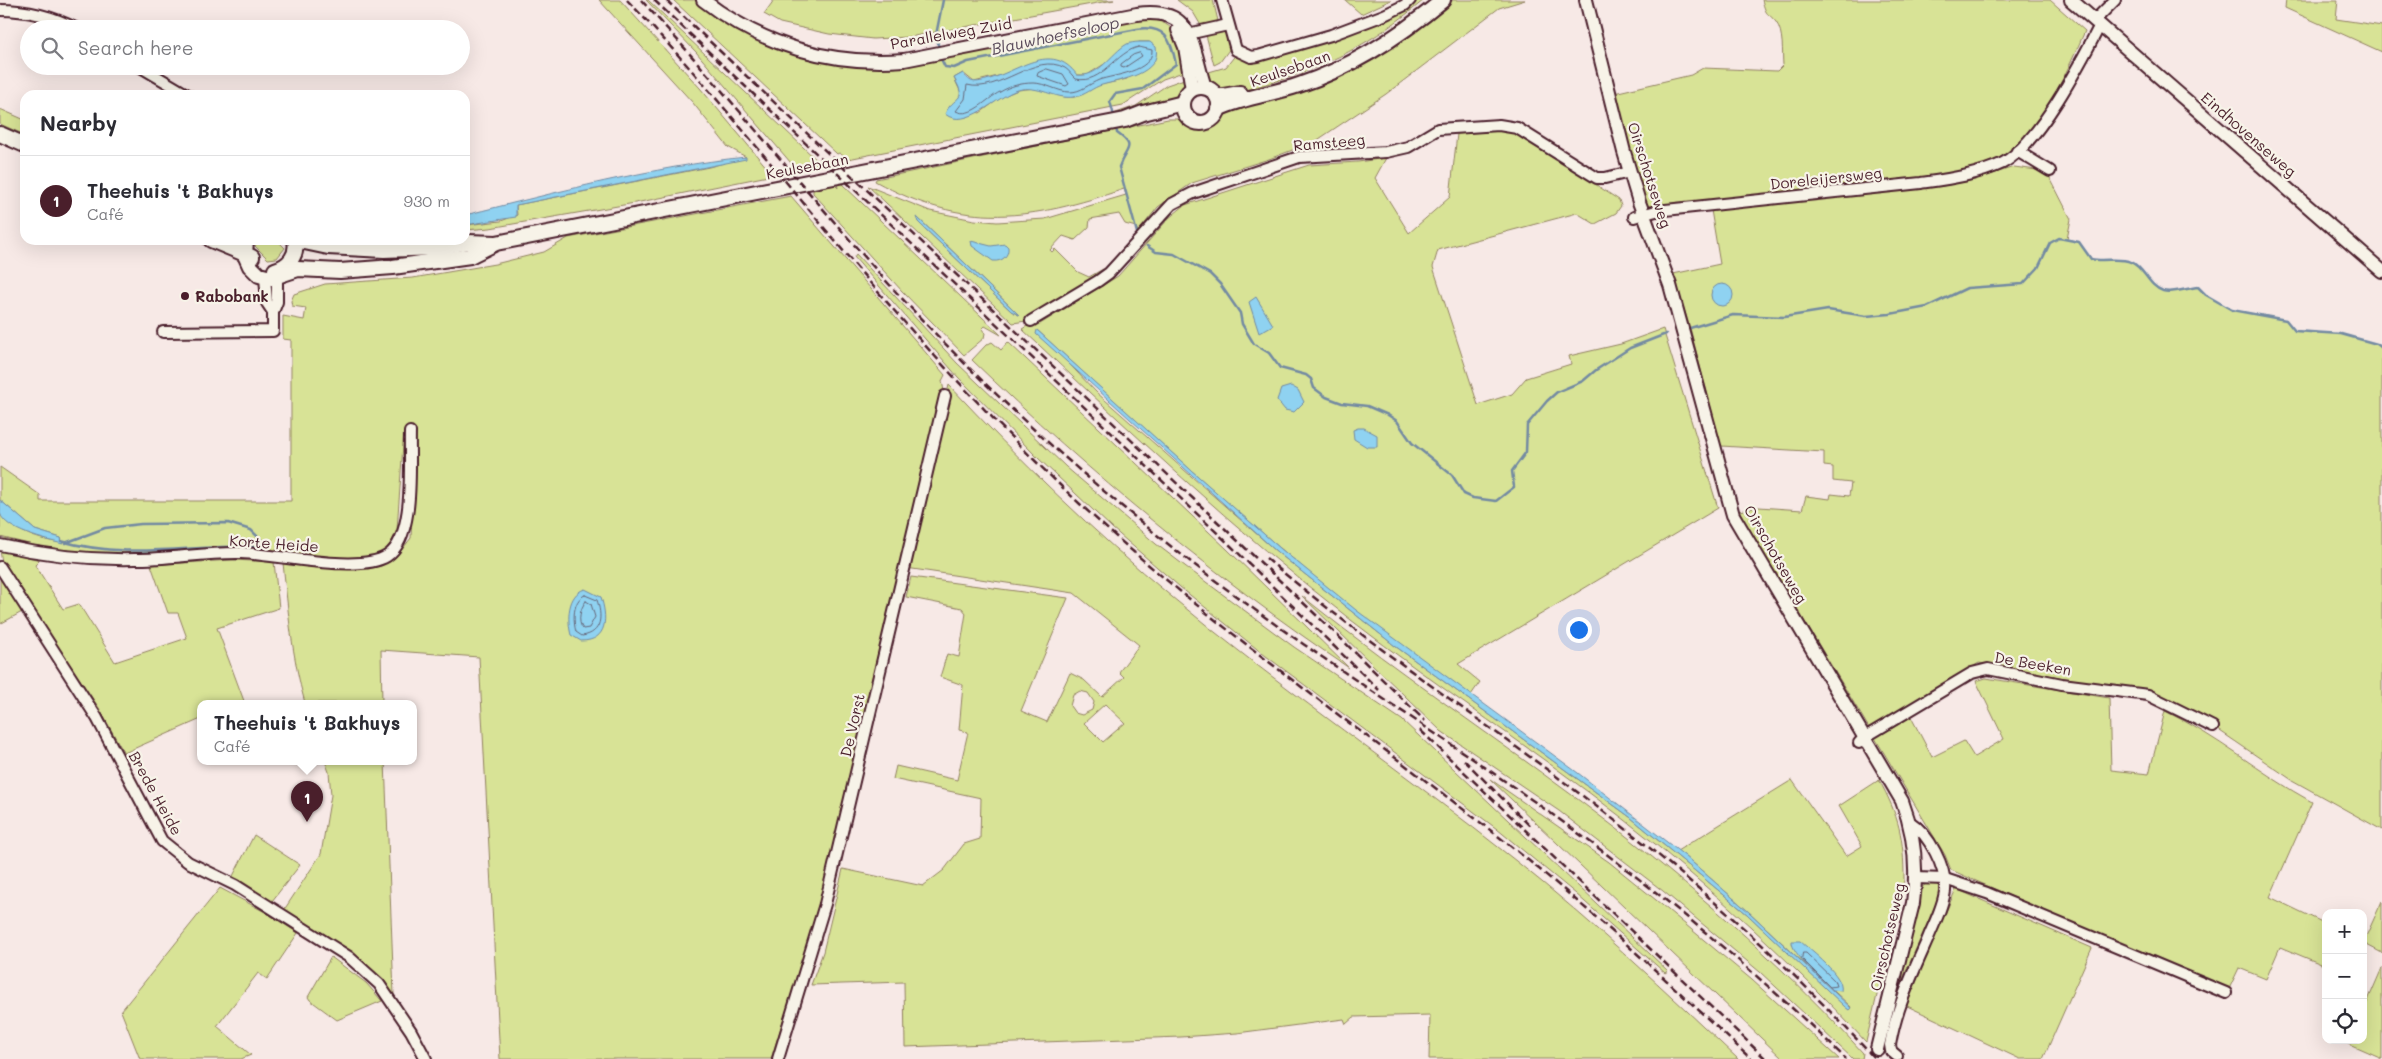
<!DOCTYPE html>
<meta charset="utf-8">
<style>
body{margin:0;font-family:Mali,sans-serif;background:#f2f2f3;color:#2b2b33}
.controls{position:absolute;right:15px;bottom:15px;display:grid;overflow:hidden;border-radius:10px;box-shadow:0 5px 20px #0002}
.controls button{width:45px;height:45px;display:grid;place-items:center;padding:0;border:0;border-bottom:1px solid #e1e1e2;background:#fff;color:#2b2b33;font:25px sans-serif}
.you{position:absolute;left:1578px;top:629px;width:18px;height:18px;margin:-12px;border:4px solid #fff;border-radius:50%;background:#1a73e8;box-shadow:0 0 0 8px #1a73e833}
.badge{display:grid;place-items:center;width:32px;height:32px;border-radius:50%;background:#4a1f2b;color:#fff;font-size:16px;font-weight:700}
.pin{position:absolute;translate:-50% -41px;filter:drop-shadow(0 1px 2px #0008)}
.pin::after{content:'';position:absolute;top:26px;width:18px;height:15px;background:inherit;clip-path:polygon(0 0,100% 0,50% 100%)}
.popup{position:absolute;left:197px;top:700px;width:220px;height:65px;box-sizing:border-box;display:grid;place-content:center;border-radius:10px;background:#fff;filter:drop-shadow(0 1px 4px #0005);font-size:16px;white-space:nowrap;color:#7c7c81}
.popup b{font-size:19px;color:#2b2b33}
.popup::after{content:'';position:absolute;left:50%;top:100%;margin-left:-10px;border:10px solid transparent;border-top-color:#fff}
.list{margin:0;padding:0;list-style:none}
h2{display:flex;justify-content:space-between;align-items:center;height:65px;margin:0;padding:0 20px;font-size:21px}
h2 small{font-size:16px;font-weight:400;color:#7c7c81}
.list li{display:grid;grid-template-columns:32px 1fr auto;gap:15px;align-items:center;box-sizing:border-box;height:90px;padding:0 20px;border-top:1px solid #e1e1e2}
.list b{display:block;font-size:19px;white-space:nowrap}
.list p{margin:0;font-size:16px;white-space:nowrap;color:#7c7c81}
.list em{font-size:16px;font-style:normal;color:#7c7c81}
.icon{flex:none;width:28px;height:28px;fill:none;stroke:currentColor;stroke-width:2;stroke-linecap:round;stroke-linejoin:round}
.map{position:relative;flex:none;width:2382px;height:1059px;overflow:hidden}
.search{position:absolute;background:#fff;box-shadow:0 5px 20px #0002;left:20px;top:20px;width:450px;height:55px;display:flex;align-items:center;gap:12px;box-sizing:border-box;padding:0 18px;border-radius:28px;color:#7c7c81;font-size:19px}
.panel{position:absolute;background:#fff;box-shadow:0 5px 20px #0002;left:20px;top:90px;width:450px;height:155px;border-radius:15px}
.map>svg:first-child{display:block}
.green{fill:#d8e396;stroke:#918160;fill-rule:evenodd}
.water{fill:#8fd2f1;stroke:#738aa2}
.lines{fill:none;stroke-linecap:round;stroke-linejoin:round}
.shore{stroke:#66677a;stroke-width:1}
.stream{stroke:#738aa2;stroke-width:2.5}
.minor-casing{stroke:#4a1f2b;stroke-width:14}
.tertiary-casing{stroke:#4a1f2b;stroke-width:16}
.secondary-casing{stroke:#4a1f2b;stroke-width:18}
.minor{stroke:#f7f3e8;stroke-width:10}
.tertiary{stroke:#f7f3e8;stroke-width:12}
.secondary{stroke:#f7f3e8;stroke-width:14}
.rail{stroke:#4a1f2b;stroke-width:2.5;stroke-dasharray:8 4;stroke-linecap:butt}
.poi-dot{fill:#4a1f2b;stroke:#f7f3e8;stroke-width:2}
.labels{text-anchor:middle;dominant-baseline:central;stroke-width:4.5;stroke-linejoin:round;paint-order:stroke}
.street-label{font-size:15px;fill:#4a1f2b;stroke:#f7f3e8}
.poi-label{font-size:15px;font-weight:bold;fill:#4a1f2b;stroke:#f7f3e8;text-anchor:start}
.water-label{font-size:16px;font-style:italic;fill:#5b4c5c;stroke:#f7f3e8}
</style>
<div class="map">
<svg width="2382" height="1059" viewBox="0 0 2382 1059">
<rect width="100%" height="100%" fill="#f7e9e6"/>
<filter id="ink" filterUnits="userSpaceOnUse"><feTurbulence type="fractalNoise" baseFrequency=".02" numOctaves="2"/><feDisplacementMap in="SourceGraphic" scale="10" xChannelSelector="R" yChannelSelector="G"/><feConvolveMatrix kernelMatrix="1 2 1 2 8 2 1 2 1" color-interpolation-filters="sRGB"/></filter>
<g filter="url(#ink)">
<!-- green -->
<g class="green">
<path d="M599,0H620L700,88L773,175L635,203L490,228L465,230V225L501,221L517,215L516,205L709,167L746,157L728,147L693,103Z"/>
<path d="M646,0H648L822,165L817,166L814,163L815,167L797,170L696,52Z"/>
<path d="M673,0H695L844,64L1137,18C1180,20 1176,35 1186,71L1163,79L1123,105L848,159L839,153L837,154ZM1139,42H1149L1156,47L1127,79L1100,85L1074,97H1065L1035,88L1018,90L1001,97L980,113L952,105L959,99L961,93L954,78L963,73L974,82L1002,75H1087Z"/>
<path d="M774,0H1114L909,37L873,39L829,34L780,23L764,14Z"/>
<path d="M1177,0H1213L1219,25L1203,29L1193,12Z"/>
<path d="M1345,0H1391L1361,14Z"/>
<path d="M1415,0H1424C1374,42 1326,68 1263,85C1249,89 1232,96 1218,91C1211,88 1206,81 1202,74L1226,67L1237,53L1245,58L1401,10Z"/>
<path d="M1453,0H1525L1499,8L1386,94L1316,141L1269,159L1192,183L1158,207L1138,232L1136,227L1125,224L1119,214L1090,219L1089,227L1075,240L1063,236L1050,250L1052,252L1055,249L1078,272L1089,277L1103,269L1105,274L1026,321L1013,323L868,186L930,211L974,220L997,222L1045,219L1126,195L1124,189C1031,220 965,231 875,181L876,179L1168,119H1179L1195,128L1210,126L1223,113L1277,95L1441,10ZM918,218L1013,309L1019,315L1011,311L918,222Z"/>
<path d="M1762,0H2050L2085,31C2070,65 2041,131 2010,151C1994,163 1976,168 1958,175L1648,207L1644,204L1614,93L1691,75L1703,68L1777,71L1783,65C1782,53 1784,32 1776,22C1767,11 1767,18 1762,0Z"/>
<path d="M2286,0H2338L2336,19L2382,26V52L2285,8Z"/>
<path d="M1223,31L1226,33L1231,47L1220,62L1214,65L1206,35Z"/>
<path d="M1187,78C1189,107 1133,110 1113,114L1136,106L1167,85Z"/>
<path d="M0,109L25,120V135L0,124Z"/>
<path d="M1498,131L1513,133L1527,139L1619,200L1621,206L1616,213L1595,224L1577,213L1438,250L1433,267L1478,405L1512,394L1526,378L1571,364L1569,356L1621,344L1663,329L1718,508L1458,664L1480,682L1471,695C1432,667 1393,640 1355,610C1245,522 1141,425 1037,330L1096,392L1277,552L1395,646L1630,817L1747,914L1849,1010L1851,1007L1749,912L1685,856L1677,851L1792,780L1846,856L1862,846L1839,806L1879,780C1899,816 1904,838 1904,880L1866,1042C1792,962 1711,887 1625,820C1535,750 1440,689 1351,620C1235,530 1128,429 1022,329L1037,320L1040,324L1118,276L1169,218L1185,205L1309,165L1358,162L1386,158L1375,178L1409,233L1450,197L1457,134Z"/>
<path d="M2014,167L2037,170L2049,176L2071,219L2067,239L2079,242L2091,259C2104,262 2119,257 2131,262C2144,267 2148,286 2163,291C2173,294 2187,288 2198,287L2206,295L2232,310L2286,320L2295,331L2341,334L2377,344L2382,348V830L2292,780L2217,729L2200,714L2147,690L2082,681L1979,663L1869,728L1744,521L1739,511L1759,507L1802,510L1806,496L1830,499L1831,494L1849,496L1851,483L1833,481V467L1824,466V452L1721,446L1690,328L1673,274L1720,264L1711,210L1943,186L1974,180Z"/>
<path d="M841,183L1001,335L985,326L982,329L985,333L984,338L964,355L902,291L813,193V190L835,185L838,188L837,184Z"/>
<path d="M791,196L945,375L942,381L944,391L872,678L824,892L771,1059H500L479,657L381,650L382,703H305C292,657 288,610 283,563L363,569L381,566L397,556L411,538L416,431L404,430L397,530L389,547L378,555L360,558L66,553L0,537V513C16,533 39,540 63,543L61,538L35,530L0,500V467L40,495V501H291V340L283,339V316L304,320L306,308L292,306L291,301L294,294L325,284L413,278L495,264L544,252L568,238Z"/>
<path d="M258,240H277L285,248L277,258L268,259L255,246Z"/>
<path d="M856,254L957,363L1066,467L1156,544L1206,582L1294,647L1402,720L1668,971L1665,973L1576,894L1497,829L1262,653L1180,587L1112,528L1038,458L958,377L854,257Z"/>
<path d="M992,342L1001,350L1008,342L1227,549L1349,668C1218,579 1090,474 972,360L986,345Z"/>
<path d="M949,385C1019,460 1093,532 1172,597C1283,690 1403,771 1516,861C1594,923 1666,991 1738,1059H1429L1430,1015L1354,1017L1346,1024L1344,1019L1237,1033L1181,1037L905,1047L904,982L811,985L823,952L843,869L923,886L944,870L964,844L980,839L981,798L893,779L896,766L957,780L968,732L959,730L963,685L940,677L947,654L959,657L966,613L962,608L906,597L911,577L1068,598L1021,711L1047,722L1070,673L1084,680L1102,697L1124,677L1119,672L1139,645L1074,593L906,568ZM1080,691L1088,693L1094,702L1092,710L1082,715L1075,713L1070,706L1073,695ZM1105,704L1125,723L1103,742L1084,723Z"/>
<path d="M0,550L40,560L35,565L63,609L79,604L115,662L187,638L178,613H168L151,565L232,560L274,562L279,608L217,628L244,701L238,703H201V719L124,753L99,708L2,563Z"/>
<path d="M0,577L22,612L0,624Z"/>
<path d="M1302,596C1405,679 1516,751 1621,832C1706,899 1791,973 1863,1053L1862,1059H1853L1760,972L1663,891L1559,811L1441,731Z"/>
<path d="M1986,678L2109,698L2111,770L2149,774L2165,711C2217,736 2261,774 2312,802L2270,897L2326,924V966L2280,947L2266,979L2239,968L2228,991L1951,870L1945,855L1875,738L1911,717L1932,757L1964,741L1974,757L2004,739L1976,681Z"/>
<path d="M325,761H385L394,995C365,960 321,935 284,910L321,854L331,795L329,772Z"/>
<path d="M1490,779L1609,862L1656,900L1752,980L1839,1059H1783Z"/>
<path d="M254,835L300,865L272,901L232,878Z"/>
<path d="M1926,884H1936L1942,890L1900,985L1921,888Z"/>
<path d="M220,888L265,912L298,933L267,979L258,973L217,1026L251,1055L241,1059H140L121,1011Z"/>
<path d="M1956,889L2092,948L2043,1059H2020L1905,1005Z"/>
<path d="M2382,901V953L2363,943Z"/>
<path d="M331,957L366,983L382,1001L337,1020L310,1000L308,997Z"/>
<path d="M2382,968V1059L2348,1044L2350,1040H2363V1012Z"/>
</g>
<!-- water -->
<g class="water">
<path d="M1139,42H1150L1156,47C1162,74 1120,80 1102,85C1093,87 1085,96 1074,97C1055,100 1038,84 1018,90C998,95 966,131 945,114C953,95 969,103 954,78L963,73C965,76 968,79 971,81C976,83 982,81 986,80C1018,72 1051,40 1077,75C1099,78 1111,53 1127,44C1130,43 1135,42 1139,42Z"/>
<path d="M746,157V159L516,205V217L465,225V215C558,192 651,167 746,157Z"/>
<path d="M916,217L919,219L1019,315L1011,311L918,222Z"/>
<path d="M971,241L991,246L1005,244L1008,247C1009,256 1002,262 993,261L972,246Z"/>
<circle cx="1722" cy="295" r="11"/>
<path d="M1256,297L1273,325L1259,333L1249,302Z"/>
<path d="M1037,330L1191,470L1281,549L1356,610L1578,773L1685,856L1749,912L1851,1008L1849,1010L1845,1007L1747,914L1630,817L1395,646L1277,552L1036,334Z"/>
<path d="M1291,386L1298,390L1304,402L1294,412L1285,410L1277,400L1281,389Z"/>
<path d="M1358,428H1364L1377,435V447H1367L1354,439L1353,430Z"/>
<path d="M0,500L35,530L61,538L63,544C47,540 5,531 0,513C0,509 0,504 0,500Z"/>
<path d="M585,589L601,597C607,616 609,641 581,641L571,635C567,620 567,594 585,589Z"/>
<path d="M1792,941H1800C1811,951 1845,976 1841,991L1833,990C1824,981 1790,953 1792,941Z"/>
</g>
<g class="lines">
<!-- shore -->
<g class="shore">
<path d="M1139,47L1152,50C1153,72 1113,75 1099,80C1089,84 1081,92 1070,92C1058,92 1046,83 1033,83C1021,83 1010,86 1000,92C987,98 971,119 956,111L965,99L967,85C1000,94 1035,51 1065,68C1069,70 1072,76 1076,79C1102,85 1116,51 1139,47Z"/>
<path d="M1140,53L1142,56L1124,68L1121,67V64L1133,55Z"/>
<path d="M1047,69L1063,74L1069,84L1066,86L1037,76L1038,73Z"/>
<path d="M585,595L597,600C602,615 603,633 582,636L576,632C573,621 572,600 585,595Z"/>
<path d="M586,601L591,604L595,617L589,628L583,629C577,622 580,608 586,601Z"/>
<path d="M1803,953H1806L1834,980L1836,986L1830,987L1802,959Z"/>
</g>
<!-- stream -->
<g class="stream">
<path d="M939,49L936,35L943,0"/>
<path d="M940,57L945,67L954,68L968,62L1137,29C1165,25 1171,39 1176,64L1143,89L1115,94L1110,101L1114,116"/>
<path d="M1116,127L1117,133C1138,148 1125,148 1119,167L1137,233"/>
<path d="M1147,246L1156,252L1174,254L1210,274L1220,284L1240,313L1242,324L1254,344L1269,353L1280,368L1306,375L1311,379L1314,388L1326,397L1342,403L1367,406L1388,415L1397,421L1412,443L1452,475L1464,494L1473,498L1496,501L1514,487L1512,471L1526,452L1527,425L1547,401L1557,392L1583,381L1596,370L1630,348L1666,334"/>
<path d="M1690,328L1733,315L1784,317L1828,310L1866,316L1890,314L1927,307L1967,288L2023,284L2038,268L2050,243L2059,238L2079,242L2091,259C2104,262 2119,257 2131,262C2144,267 2148,286 2163,291C2173,294 2187,288 2198,287L2206,295L2232,310L2286,320L2295,331L2341,334L2377,344L2382,348"/>
<path d="M61,541C131,561 196,543 268,547"/>
<path d="M65,543L105,528L141,524L228,523L251,530L267,546"/>
</g>
<defs>
<g id="minor">
<path d="M1222,0L1236,50L1251,57L1258,56L1331,35L1384,15L1405,5L1410,0"/>
<path d="M0,10C28,10 52,16 77,29"/>
<path d="M2095,20L2115,0"/>
<path d="M1183,35L1228,25"/>
<path d="M139,66L188,95"/>
<path d="M2017,151L2050,171"/>
<path d="M1634,217L1656,211L1921,183C1948,179 1978,175 2003,163C2039,143 2081,62 2100,25"/>
<path d="M265,277L267,303L273,312"/>
<path d="M1031,321L1098,281L1109,273L1172,204L1193,193L1299,157L1386,152L1408,147L1438,129L1499,125L1517,128L1597,178H1605L1630,172"/>
<path d="M163,332L273,331V312L277,302V277"/>
<path d="M0,545C44,555 90,560 135,559C171,559 206,552 241,553C276,554 359,574 387,556C416,537 409,463 410,432"/>
<path d="M0,567L97,718L162,841L188,862L235,885L349,957L379,984L411,1031L426,1059"/>
<path d="M1859,743L1865,737L1972,673L1988,669L2062,684L2148,695L2213,727"/>
<path d="M1916,878L1945,879L1987,893L2226,993"/>
<path d="M1897,1056L1891,1051L1890,1045C1896,1009 1912,975 1927,941C1933,925 1943,908 1945,891C1947,868 1929,834 1910,822"/>
<path d="M778,1059L825,904L945,396"/>
</g>
<g id="tertiary">
<path d="M703,0C761,45 831,66 904,60L1137,14C1195,6 1191,46 1205,87"/>
<path d="M1586,0L1624,152L1639,202L1670,285L1733,515L1902,801C1915,835 1918,867 1913,903L1877,1049"/>
<path d="M2071,0L2382,271"/>
<path d="M1178,30L1185,47L1192,89"/>
</g>
<g id="secondary">
<circle cx="1201" cy="105" r="18"/>
<path d="M1217,97L1240,93"/>
<path d="M1218,109C1243,97 1273,94 1299,85C1353,67 1400,36 1443,0"/>
<path d="M0,134L25,145"/>
<path d="M211,240L252,257"/>
<path d="M246,240L245,255L250,266L259,275L271,278L298,269L340,271L393,267L470,256L494,244"/>
<path d="M295,240L328,247L384,250L436,248L468,242L496,243L1125,120L1143,113L1183,103"/>
<path d="M275,270C289,266 298,255 295,240"/>
</g>
</defs>
<!-- minor casing -->
<use href="#minor" class="minor-casing"/>
<!-- tertiary casing -->
<use href="#tertiary" class="tertiary-casing"/>
<!-- secondary casing -->
<use href="#secondary" class="secondary-casing"/>
<!-- minor -->
<use href="#minor" class="minor"/>
<!-- tertiary -->
<use href="#tertiary" class="tertiary"/>
<!-- secondary -->
<use href="#secondary" class="secondary"/>
<!-- rail -->
<g class="rail">
<path d="M627,0C708,84 780,176 856,266C926,349 1000,429 1080,504C1209,624 1354,724 1494,833C1584,903 1668,981 1751,1059"/>
<path d="M641,0C729,95 810,197 897,293C977,380 1065,461 1157,535C1287,641 1432,727 1567,825C1665,896 1759,974 1846,1059"/>
<path d="M654,0L1230,545L1379,690"/>
<path d="M666,0L1332,630L1425,721"/>
<path d="M1266,558C1366,643 1475,715 1580,794C1686,873 1786,961 1875,1059"/>
<path d="M1420,730L1766,1059"/>
<path d="M1464,760L1530,826"/>
</g>
</g>
</g>
<!-- markers -->
<circle class="poi-dot" cx="185" cy="296" r="5"/>
<g class="labels">
<!-- street labels -->
<g class="street-label">
<text transform="translate(951 33) rotate(-10)">Parallelweg Zuid</text>
<text transform="translate(1290 68) rotate(-19)">Keulsebaan</text>
<text transform="translate(2249 134) rotate(41)">Eindhovenseweg</text>
<text transform="translate(1329 142) rotate(-5)">Ramsteeg</text>
<text transform="translate(807 166) rotate(-11)">Keulsebaan</text>
<text transform="translate(1650 175) rotate(72)">Oirschotseweg</text>
<text transform="translate(1826 178) rotate(-6)">Doreleijersweg</text>
<text transform="translate(274 543) rotate(4)">Korte Heide</text>
<text transform="translate(1776 554) rotate(60)">Oirschotseweg</text>
<text transform="translate(2033 663) rotate(10)">De Beeken</text>
<text transform="translate(852 725) rotate(-77)">De Vorst</text>
<text transform="translate(156 793) rotate(61)">Brede Heide</text>
<text transform="translate(1887 937) rotate(-77)">Oirschotseweg</text>
</g>
<!-- poi labels -->
<g class="poi-label">
<text x="195" y="296">Rabobank</text>
</g>
<!-- water labels -->
<g class="water-label">
<text transform="translate(1055 35) rotate(-12)">Blauwhoefseloop</text>
</g>
</g>
</svg>
<div class="controls">
<button>+</button>
<button>−</button>
<button><svg class="icon" aria-label="locate" viewBox="0 0 24 24"><circle cx="12" cy="12" r="6"/><path d="M12 2v4M12 18v4M2 12h4M18 12h4"/></svg></button>
</div>
<div class="you"></div>
<div class="pin badge" style="left:307px;top:822px">1</div>
<div class="popup"><b>Theehuis 't Bakhuys</b>Café</div>
<div class="search"><svg class="icon" aria-label="search" viewBox="0 0 24 24"><circle cx="10" cy="10" r="6"/><path d="M15 15l6 6"/></svg>Search here</div>
<section class="panel">
<h2>Nearby<small></small></h2>
<ul class="list">
<li><span class="badge">1</span><div><b>Theehuis 't Bakhuys</b><p>Café</p></div><em>930 m</em></li>
</ul>
</section>
</div>
